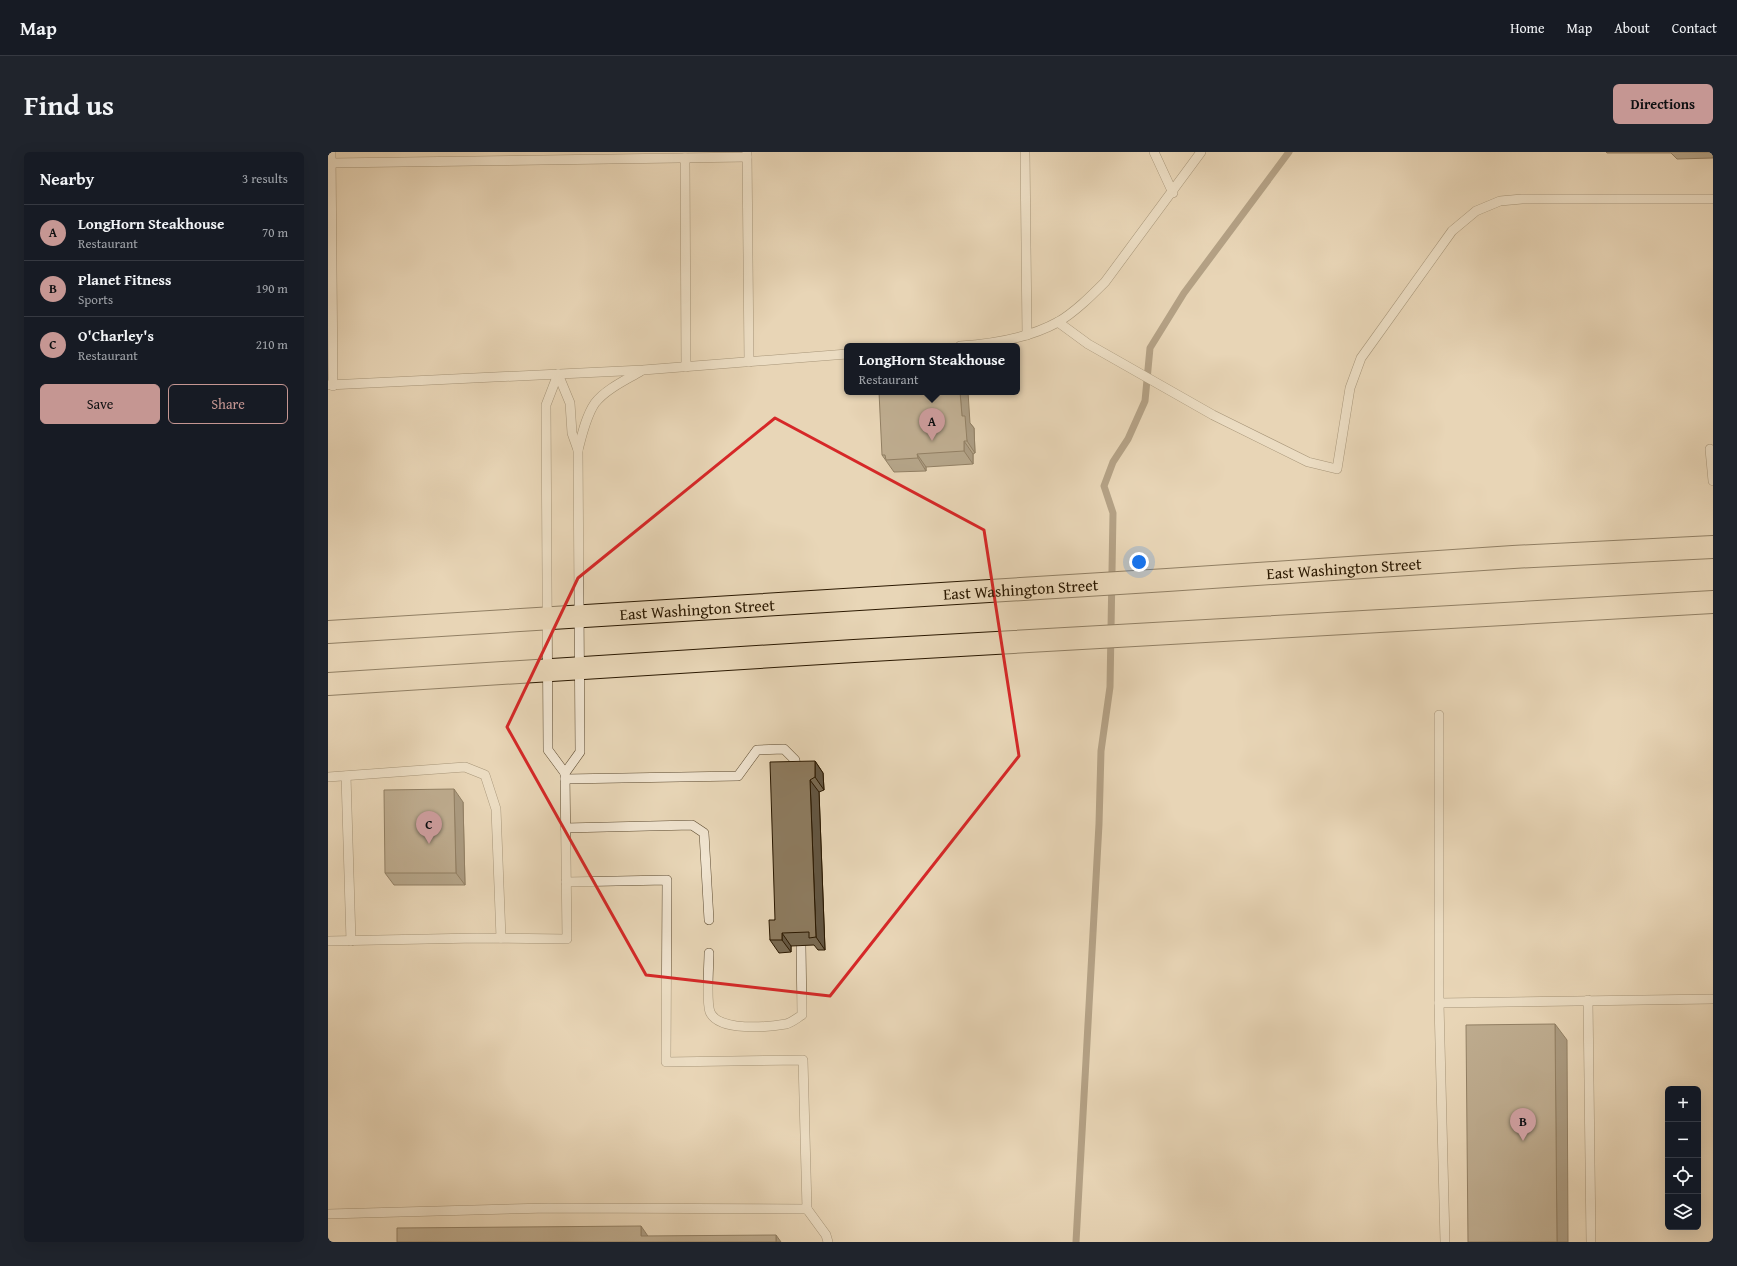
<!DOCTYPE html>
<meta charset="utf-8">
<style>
body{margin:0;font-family:"Gentium Book Plus",serif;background:#20242c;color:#f1f3f6}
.controls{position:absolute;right:12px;bottom:12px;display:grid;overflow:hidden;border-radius:6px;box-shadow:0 4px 16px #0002}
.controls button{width:36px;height:36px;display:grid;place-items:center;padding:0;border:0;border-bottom:1px solid #363941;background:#171b24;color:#f1f3f6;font:20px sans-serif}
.you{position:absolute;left:811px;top:410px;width:14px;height:14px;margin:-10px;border:3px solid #fff;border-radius:50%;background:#1a73e8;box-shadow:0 0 0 6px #1a73e833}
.badge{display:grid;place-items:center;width:26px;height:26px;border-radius:50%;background:#c59692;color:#111;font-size:13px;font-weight:700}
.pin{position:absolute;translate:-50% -33px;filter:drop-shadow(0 1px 2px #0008)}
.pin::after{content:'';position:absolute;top:21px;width:14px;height:12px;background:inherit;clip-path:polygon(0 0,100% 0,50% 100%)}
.popup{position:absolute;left:516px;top:191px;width:176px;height:52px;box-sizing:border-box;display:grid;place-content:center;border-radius:6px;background:#171b24;filter:drop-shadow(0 1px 3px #0005);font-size:13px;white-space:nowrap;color:#9ea1a6}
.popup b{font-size:15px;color:#f1f3f6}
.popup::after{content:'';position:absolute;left:50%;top:100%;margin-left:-8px;border:8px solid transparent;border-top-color:#171b24}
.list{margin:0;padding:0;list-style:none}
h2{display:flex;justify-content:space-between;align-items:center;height:52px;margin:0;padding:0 16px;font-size:17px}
h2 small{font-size:13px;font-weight:400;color:#9ea1a6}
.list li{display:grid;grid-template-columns:26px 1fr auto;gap:12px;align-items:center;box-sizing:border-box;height:56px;padding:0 16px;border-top:1px solid #363941}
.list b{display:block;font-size:15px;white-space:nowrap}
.list p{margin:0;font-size:13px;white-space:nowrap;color:#9ea1a6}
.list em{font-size:13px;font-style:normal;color:#9ea1a6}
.actions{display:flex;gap:8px;padding:12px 16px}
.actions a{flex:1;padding:9px 0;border:1px solid #c59692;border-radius:6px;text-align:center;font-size:14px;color:#c59692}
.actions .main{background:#c59692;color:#111}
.icon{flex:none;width:22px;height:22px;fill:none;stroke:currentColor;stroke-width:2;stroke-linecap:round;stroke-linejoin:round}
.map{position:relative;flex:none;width:1385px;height:1090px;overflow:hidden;border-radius:6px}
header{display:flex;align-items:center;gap:24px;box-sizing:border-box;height:56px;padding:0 20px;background:#171b24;border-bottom:1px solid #363941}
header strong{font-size:19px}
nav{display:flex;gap:22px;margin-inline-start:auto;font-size:14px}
.intro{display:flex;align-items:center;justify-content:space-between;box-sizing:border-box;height:96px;padding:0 24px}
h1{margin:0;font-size:28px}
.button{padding:10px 18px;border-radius:6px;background:#c59692;color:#111;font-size:14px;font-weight:700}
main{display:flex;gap:24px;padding:0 24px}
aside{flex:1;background:#171b24;border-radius:6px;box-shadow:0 4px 16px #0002}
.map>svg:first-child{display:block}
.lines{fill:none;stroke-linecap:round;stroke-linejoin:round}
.stream{stroke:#756349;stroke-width:7}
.service-casing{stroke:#5a482e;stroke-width:10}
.primary-casing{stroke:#2a1800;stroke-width:24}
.service{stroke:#f0e4d0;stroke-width:9}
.primary{stroke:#e8d6b7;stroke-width:22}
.wall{fill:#796a52;stroke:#2a1800}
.shaded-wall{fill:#635642;stroke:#2a1800}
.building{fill:#8d7b5f;stroke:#2a1800}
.marked{fill:none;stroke:#d62828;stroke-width:3;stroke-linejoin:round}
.labels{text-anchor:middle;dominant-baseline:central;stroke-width:3;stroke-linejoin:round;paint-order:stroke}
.street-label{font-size:16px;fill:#2a1800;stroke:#f0e4d0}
</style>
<header>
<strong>Map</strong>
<nav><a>Home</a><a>Map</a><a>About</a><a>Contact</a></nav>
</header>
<div class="intro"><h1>Find us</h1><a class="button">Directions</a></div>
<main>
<aside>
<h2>Nearby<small>3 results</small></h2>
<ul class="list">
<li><span class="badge">A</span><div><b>LongHorn Steakhouse</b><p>Restaurant</p></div><em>70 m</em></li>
<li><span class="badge">B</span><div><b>Planet Fitness</b><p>Sports</p></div><em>190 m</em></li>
<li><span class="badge">C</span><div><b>O'Charley's</b><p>Restaurant</p></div><em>210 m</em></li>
</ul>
<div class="actions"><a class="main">Save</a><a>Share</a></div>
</aside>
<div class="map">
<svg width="1385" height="1090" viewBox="0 0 1385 1090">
<rect width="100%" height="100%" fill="#e8d6b7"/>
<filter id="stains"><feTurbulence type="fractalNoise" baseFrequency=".005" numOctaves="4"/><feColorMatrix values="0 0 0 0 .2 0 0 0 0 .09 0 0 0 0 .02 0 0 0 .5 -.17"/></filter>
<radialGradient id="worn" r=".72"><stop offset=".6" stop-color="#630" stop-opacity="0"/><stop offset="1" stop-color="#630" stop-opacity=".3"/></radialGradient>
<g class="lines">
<!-- stream -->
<path class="stream" d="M748,1090L771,672L773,599L782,535L785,361L776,334L785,310L800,287L817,249L822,196L856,141L961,0"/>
<defs>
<g id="service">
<path d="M3,0L5,234"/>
<path d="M419,0L421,210"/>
<path d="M697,0L699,183"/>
<path d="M826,0L845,41"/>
<path d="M357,6L358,215"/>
<path d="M3,11L419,5"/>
<path d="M730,170L760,192L885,263L980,310L1009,317L1022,236L1033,206L1124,79L1148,59L1172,49L1194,47H1385"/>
<path d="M632,194C664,192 701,186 730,170C747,160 763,144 777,130L873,0"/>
<path d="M230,222L218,253L220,598L237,621"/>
<path d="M0,233L315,218L519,202"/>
<path d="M1382,297L1385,329"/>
<path d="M250,298C254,283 258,264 267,251C278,237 298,228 313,219"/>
<path d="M1111,563V851L1117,1090"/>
<path d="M18,624L23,789"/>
<path d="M0,625L137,615L157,623L168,657L173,786"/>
<path d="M237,627L410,624L429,598L456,597L467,608L469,621"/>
<path d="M237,676L364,673L376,681L381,768"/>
<path d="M0,789L149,786L239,787L237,621L252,600L250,298L244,281L242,251L230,222"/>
<path d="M381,801C381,814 378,849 382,860C391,880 440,875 458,872C463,871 469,866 474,863L473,793"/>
<path d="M1260,848L1263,1090"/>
<path d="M1111,851L1385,847"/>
<path d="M479,1057L498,1083L500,1090"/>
<path d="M0,1062L220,1056L479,1057L475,908L338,910L339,728L238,730"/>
</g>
<g id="primary">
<path id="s1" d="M0,480L839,428L1185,405L1385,395"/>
<path d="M0,532L526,499L1385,450"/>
</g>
</defs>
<!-- service casing -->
<use href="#service" class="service-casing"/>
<!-- primary casing -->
<use href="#primary" class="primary-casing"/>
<!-- service -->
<use href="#service" class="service"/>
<!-- primary -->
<use href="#primary" class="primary"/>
</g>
<!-- wall -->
<g class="wall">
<path d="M1278,0H1385V6L1349,7L1343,1H1279Z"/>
<path d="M642,271L646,276L647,301L645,302V312L598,315V319L566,320L554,303Z"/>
<path d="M487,609L495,621L496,638L491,640L497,798H490L486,793L463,794V800L451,801L442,788Z"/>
<path d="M135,650L137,733H66L57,721Z"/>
</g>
<!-- shaded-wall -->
<g class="shaded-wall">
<path d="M632,240H640L642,271L646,276L647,301L639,289L634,264Z"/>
<path d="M636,289L645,302V312L636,299Z"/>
<path d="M589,302L598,315V319L590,306Z"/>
<path d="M487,609L495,621L496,638L487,625Z"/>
<path d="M482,628L491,640L497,798L488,785Z"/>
<path d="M126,637L135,650L137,733L128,721Z"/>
<path d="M454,781L463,794V800L454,788Z"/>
<path d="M1227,872L1239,888L1240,1090H1229Z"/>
<path d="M313,1074L324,1090L313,1084Z"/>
<path d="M448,1083L453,1090H448Z"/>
</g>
<!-- building -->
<g class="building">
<path d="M551,240H632L634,264H637L639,289H636V299L589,302L590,306L558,308L557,303H554Z"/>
<path d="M487,609V625L482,628L488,785L481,786V780L454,781V788H442L441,768H447L442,610Z"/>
<path d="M126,637L128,721H57L56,638Z"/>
<path d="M1227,872L1229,1090H1140L1138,873Z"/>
<path d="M313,1074V1084L448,1083V1090H69V1076Z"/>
</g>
<!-- marked area -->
<path d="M0 0H1385V1090H0ZM447,266L656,378L691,604L502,844L318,823L179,575L250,426Z" fill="#e8d6b7" fill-opacity=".55" fill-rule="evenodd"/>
<path class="marked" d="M447,266L656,378L691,604L502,844L318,823L179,575L250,426Z"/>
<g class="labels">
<!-- street labels -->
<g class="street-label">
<text stroke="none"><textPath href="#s1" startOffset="1018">East Washington Street</textPath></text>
<text stroke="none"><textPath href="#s1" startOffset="694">East Washington Street</textPath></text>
<text stroke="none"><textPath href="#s1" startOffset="370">East Washington Street</textPath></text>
</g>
</g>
<rect width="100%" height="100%" filter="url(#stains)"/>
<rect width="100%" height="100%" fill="url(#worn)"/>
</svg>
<div class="controls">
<button>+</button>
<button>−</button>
<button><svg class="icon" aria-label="locate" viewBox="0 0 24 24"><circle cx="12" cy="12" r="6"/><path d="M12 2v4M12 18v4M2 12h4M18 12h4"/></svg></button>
<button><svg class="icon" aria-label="layers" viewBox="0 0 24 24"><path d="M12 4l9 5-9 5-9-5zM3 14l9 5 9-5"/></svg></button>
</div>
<div class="you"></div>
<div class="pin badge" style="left:604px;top:289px">A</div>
<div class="popup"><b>LongHorn Steakhouse</b>Restaurant</div>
<div class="pin badge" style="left:1195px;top:989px">B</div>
<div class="pin badge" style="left:101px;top:692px">C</div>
</div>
</main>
